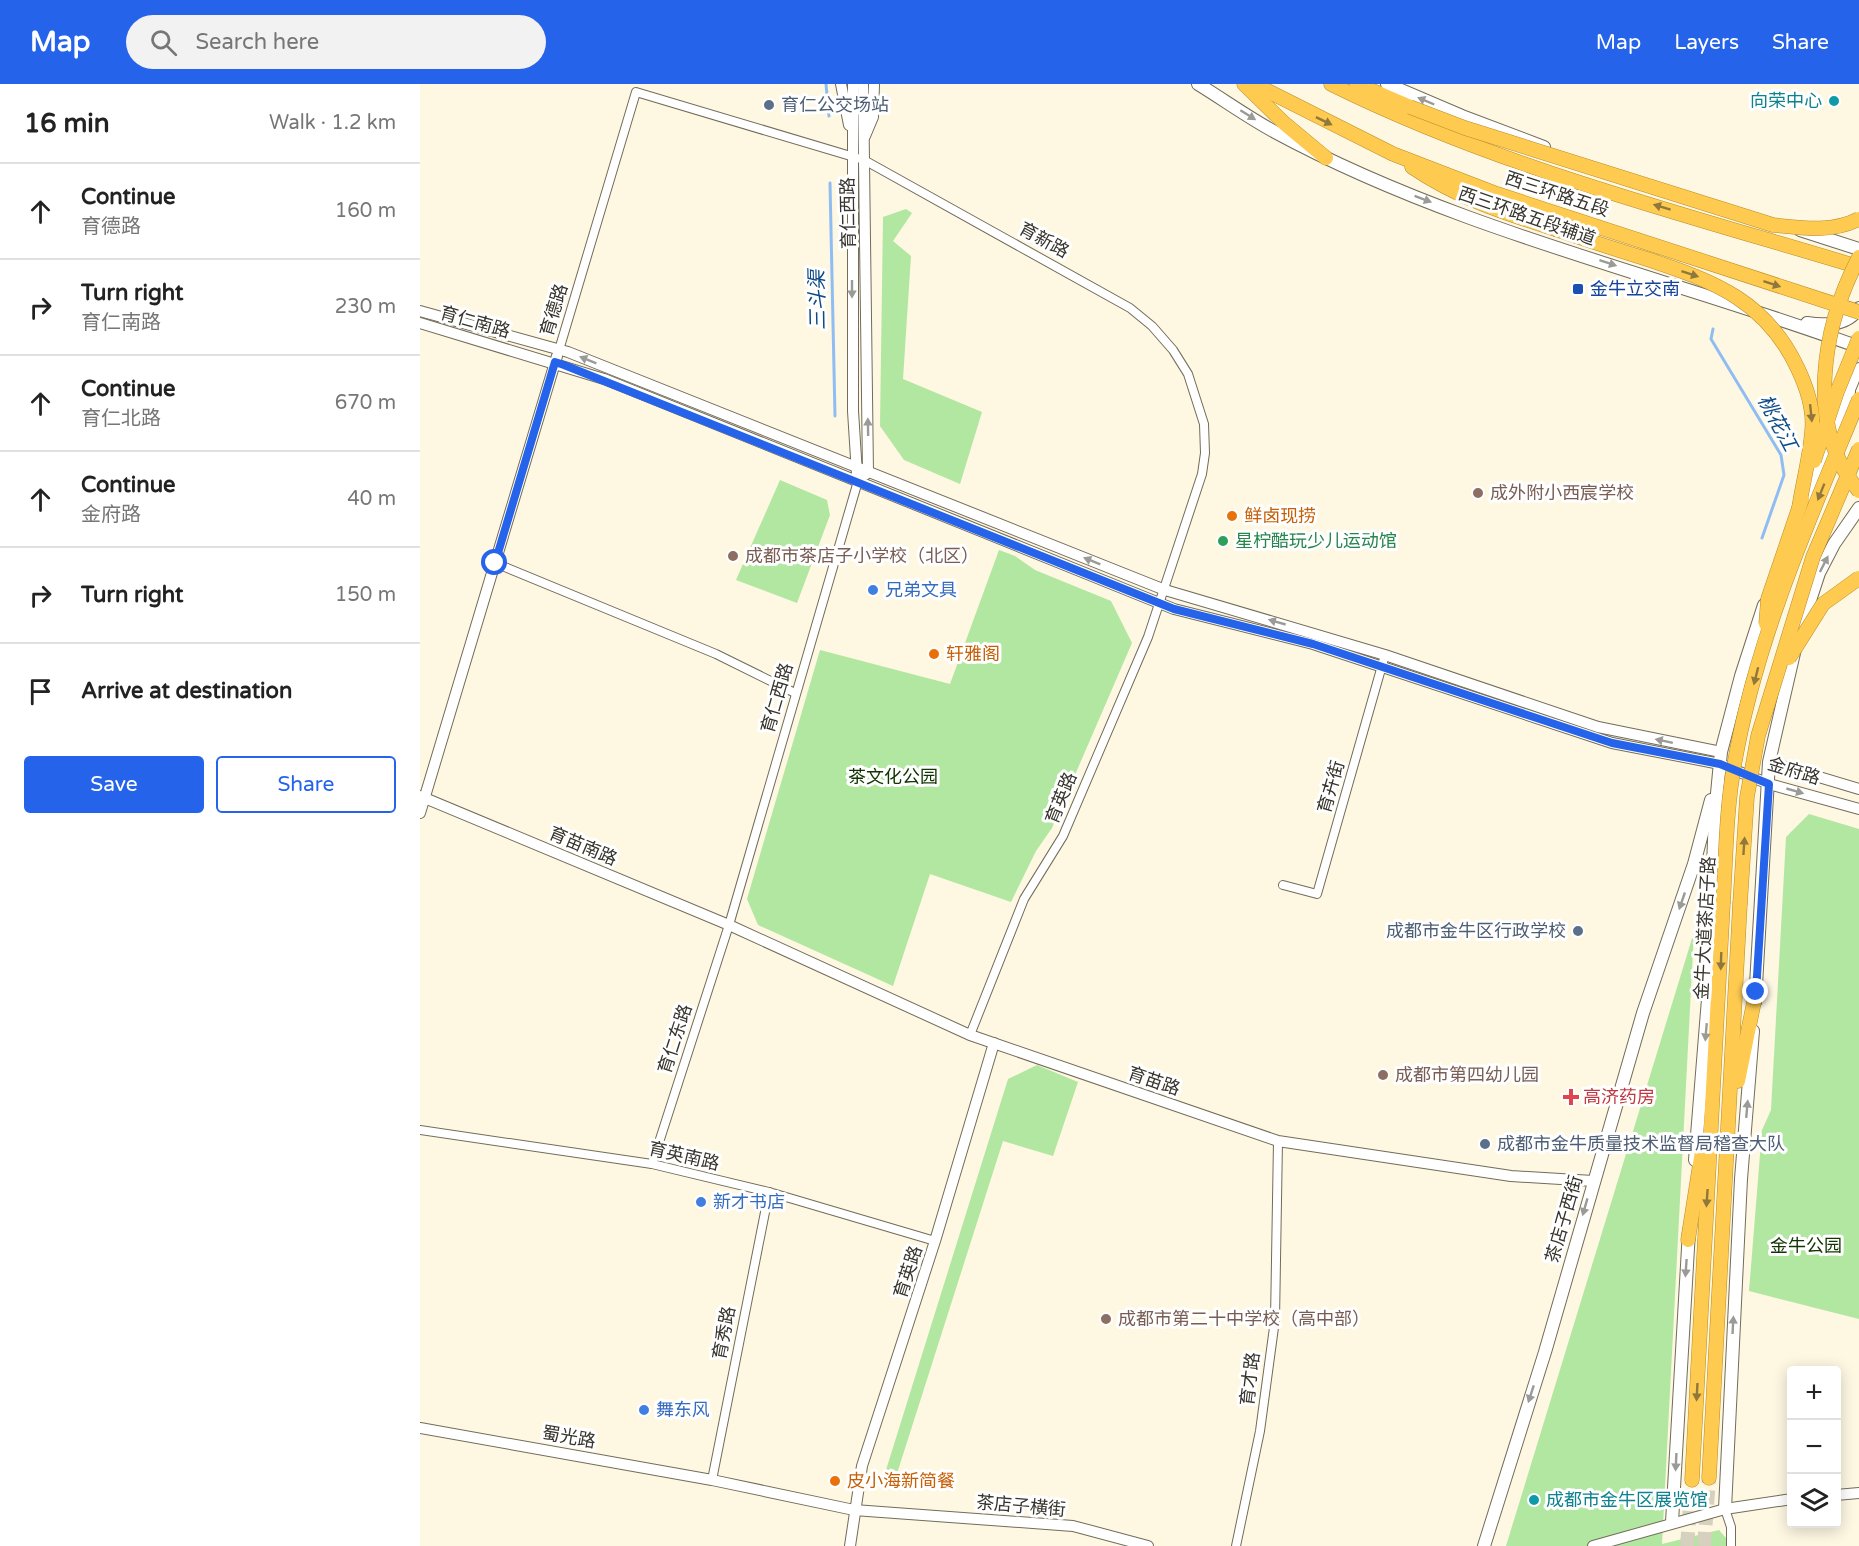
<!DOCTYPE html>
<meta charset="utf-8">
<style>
body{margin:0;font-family:"Varela Round","Noto Sans SC",sans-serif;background:#f2f2f2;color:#222}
.controls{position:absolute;right:18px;bottom:18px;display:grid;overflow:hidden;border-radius:6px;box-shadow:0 3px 15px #0003}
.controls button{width:54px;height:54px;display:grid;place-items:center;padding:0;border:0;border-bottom:2px solid #e0e0e0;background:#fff;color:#222;font:30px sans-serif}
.stop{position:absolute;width:18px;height:18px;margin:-14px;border:4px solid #2563eb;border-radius:50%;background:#fff}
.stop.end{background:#2563eb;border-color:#fff;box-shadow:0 2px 6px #0008}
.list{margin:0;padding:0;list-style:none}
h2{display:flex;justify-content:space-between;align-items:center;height:78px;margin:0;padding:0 24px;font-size:26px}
h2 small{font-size:20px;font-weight:400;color:#767676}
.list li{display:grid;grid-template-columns:39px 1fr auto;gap:18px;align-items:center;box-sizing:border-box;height:96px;padding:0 24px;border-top:2px solid #e0e0e0}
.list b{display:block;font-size:22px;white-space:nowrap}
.list p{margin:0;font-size:20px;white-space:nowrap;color:#767676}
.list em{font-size:20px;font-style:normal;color:#767676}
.actions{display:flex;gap:12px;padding:18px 24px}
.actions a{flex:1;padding:14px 0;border:2px solid #2563eb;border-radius:6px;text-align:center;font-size:21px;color:#2563eb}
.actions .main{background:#2563eb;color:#fff}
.icon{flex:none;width:33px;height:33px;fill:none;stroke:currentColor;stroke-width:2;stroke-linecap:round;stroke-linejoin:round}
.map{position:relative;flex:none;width:1439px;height:1462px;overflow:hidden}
header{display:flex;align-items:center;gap:36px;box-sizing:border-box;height:84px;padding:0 30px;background:#2563eb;color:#fff}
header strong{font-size:28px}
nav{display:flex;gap:33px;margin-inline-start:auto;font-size:21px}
.search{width:420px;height:54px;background:#f2f2f2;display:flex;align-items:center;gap:15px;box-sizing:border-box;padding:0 21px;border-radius:33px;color:#767676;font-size:22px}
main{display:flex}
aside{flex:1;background:#fff}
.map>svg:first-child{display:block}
.green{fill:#b1e7a0}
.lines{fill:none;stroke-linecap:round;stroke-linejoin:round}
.stream{stroke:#8fbdf3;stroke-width:3}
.trunk-tunnel{stroke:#d6d0be;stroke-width:14;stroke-dasharray:14 7;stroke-linecap:butt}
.minor-casing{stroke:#726c5a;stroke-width:10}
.tertiary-casing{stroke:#726c5a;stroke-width:12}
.secondary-casing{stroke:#726c5a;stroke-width:14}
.trunk-casing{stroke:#b88c27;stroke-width:15}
.minor{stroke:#fff;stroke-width:8}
.tertiary{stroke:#fff;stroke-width:10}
.secondary{stroke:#fff;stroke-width:12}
.trunk{stroke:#feca50;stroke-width:14}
.trunk-bridge-casing{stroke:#b88c27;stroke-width:15;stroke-linecap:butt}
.trunk-bridge{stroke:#feca50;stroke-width:14}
.oneway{fill:#9a9a96}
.oneway2{fill:#90783c}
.route{stroke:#2563eb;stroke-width:8}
.culture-dot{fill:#0f9aa8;stroke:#fff;stroke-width:2}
.service-dot{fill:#5c6f8a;stroke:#fff;stroke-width:2}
.transit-dot{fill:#1a4fb4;stroke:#fff;stroke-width:2}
.education-dot{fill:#8d6e63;stroke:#fff;stroke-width:2}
.food-dot{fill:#e8710a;stroke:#fff;stroke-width:2}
.leisure-dot{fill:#2e9e5b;stroke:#fff;stroke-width:2}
.shop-dot{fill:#3f7fe0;stroke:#fff;stroke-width:2}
.health-dot{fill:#e0444e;stroke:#fff;stroke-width:2}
.labels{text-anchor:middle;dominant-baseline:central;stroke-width:6;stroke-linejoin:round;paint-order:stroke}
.culture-label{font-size:18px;fill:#0d838f;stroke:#fff;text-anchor:end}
.service-label{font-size:18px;fill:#4e5e75;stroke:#fff;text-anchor:start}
.street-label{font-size:18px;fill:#36342c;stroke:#fff}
.transit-label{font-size:18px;fill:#164399;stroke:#fff;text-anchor:start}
.education-label{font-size:18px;fill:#785e54;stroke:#fff;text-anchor:start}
.food-label{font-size:18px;fill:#c56008;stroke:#fff;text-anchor:start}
.leisure-label{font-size:18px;fill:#27864d;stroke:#fff;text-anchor:start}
.shop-label{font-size:18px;fill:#366cbe;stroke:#fff;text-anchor:start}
.park-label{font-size:18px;fill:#113402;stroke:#fff}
.health-label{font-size:18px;fill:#be3a42;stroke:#fff;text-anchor:start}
.water-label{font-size:20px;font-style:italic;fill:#0f4c87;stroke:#fff}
</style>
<header>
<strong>Map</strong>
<div class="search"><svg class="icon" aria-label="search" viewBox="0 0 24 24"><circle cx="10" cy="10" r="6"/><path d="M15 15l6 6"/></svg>Search here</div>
<nav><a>Map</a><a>Layers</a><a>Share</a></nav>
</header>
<main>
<aside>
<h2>16 min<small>Walk · 1.2 km</small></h2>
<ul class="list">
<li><svg class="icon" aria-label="ahead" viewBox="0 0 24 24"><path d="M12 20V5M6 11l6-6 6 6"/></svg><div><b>Continue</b><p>育德路</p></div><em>160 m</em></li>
<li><svg class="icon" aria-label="right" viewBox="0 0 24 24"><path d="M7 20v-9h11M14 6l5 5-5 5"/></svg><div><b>Turn right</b><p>育仁南路</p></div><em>230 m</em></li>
<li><svg class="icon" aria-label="ahead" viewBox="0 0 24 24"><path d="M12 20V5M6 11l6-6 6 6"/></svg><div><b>Continue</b><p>育仁北路</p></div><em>670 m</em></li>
<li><svg class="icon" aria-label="ahead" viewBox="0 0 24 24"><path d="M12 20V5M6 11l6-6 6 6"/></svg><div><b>Continue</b><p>金府路</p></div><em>40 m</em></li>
<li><svg class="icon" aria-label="right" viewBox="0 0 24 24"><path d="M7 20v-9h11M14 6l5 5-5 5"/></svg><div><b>Turn right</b></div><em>150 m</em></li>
<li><svg class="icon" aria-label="arrive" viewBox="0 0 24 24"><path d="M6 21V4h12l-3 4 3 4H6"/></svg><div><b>Arrive at destination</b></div></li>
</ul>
<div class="actions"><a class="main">Save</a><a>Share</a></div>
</aside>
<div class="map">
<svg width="1439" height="1462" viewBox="0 0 1439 1462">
<rect width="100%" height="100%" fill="#fef7e2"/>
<!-- green -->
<g class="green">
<path d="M486,125L492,129L473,157L491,172L483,295L562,328L540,400L484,376L460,342L463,133Z"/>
<path d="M360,396L407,416L410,431L377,519L316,496Z"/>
<path d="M579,466L595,472L615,486L691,517L712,559L632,744L616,767L591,818L510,790L473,902L338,841L327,815L400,566L530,600Z"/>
<path d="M1389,730L1439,745V1235L1329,1207L1342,1046L1351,1026L1366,753Z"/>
<path d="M1274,848L1242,1460L1299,1446L1306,1454V1462H1086Z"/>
<path d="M617,981L658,998L633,1072L583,1057L474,1399L466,1386L588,995Z"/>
</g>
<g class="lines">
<!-- stream -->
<g class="stream">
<path d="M406,0L409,32"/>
<path d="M410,99L415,332"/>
<path d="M1293,245L1291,255L1361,371L1364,391L1342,454"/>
</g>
<!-- trunk-tunnel -->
<g class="trunk-tunnel">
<path d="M1267,1462L1272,1396"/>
<path d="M1284,1462L1289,1394"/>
</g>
<defs>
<g id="minor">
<path d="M139,266L216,8L444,76L710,224L732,242L753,266L768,290L784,340L785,369L782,390L728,553L643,752L604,815L550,951"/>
<path d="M75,479L296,570L375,609"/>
<path d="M863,801L897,810L965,571"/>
<path d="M0,1046L232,1080L349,1108L515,1157"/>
<path d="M232,1080L309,841L438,397"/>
<path d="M292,1396L349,1108"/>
<path d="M1305,1425L1311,1443V1462"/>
<path d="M816,1462L840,1347L855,1236L858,1057"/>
</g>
<g id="tertiary">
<path d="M421,0L429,41"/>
<path d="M433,0V327L437,390"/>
<path d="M443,0L448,388L445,391"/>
<path d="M445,52L453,33L454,0"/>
<path d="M0,227L148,268L745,506L965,571L1178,643L1301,668"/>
<path d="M0,239L184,295L754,525L893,560L1192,659L1300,680L1349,700L1439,725"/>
<path d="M1429,308L1439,284"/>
<path d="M1349,678L1439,705"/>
<path d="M0,712L309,841L550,951L858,1057L1091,1092L1173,1097"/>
<path d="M0,729L137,272"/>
<path d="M0,1344L292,1396L434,1426L653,1442L728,1462"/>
<path d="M1416,1411L1439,1409"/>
<path d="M430,1462L442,1382L515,1157L574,959"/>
<path d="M1173,1462L1305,1425L1372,1415"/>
</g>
<g id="secondary">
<path d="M778,0C804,16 829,34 855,48C1038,147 1245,192 1439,263"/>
<path d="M967,0L1042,32L1124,63"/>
<path d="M1380,146L1439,165"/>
<path d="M1387,239C1406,242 1428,241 1439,224"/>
<path d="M1383,418L1429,308"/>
<path d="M1335,918L1349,678L1377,556L1399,489L1414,460L1439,424"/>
<path d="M1275,1076L1288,915L1295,730L1301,668L1321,592L1344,521"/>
<path d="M1305,1425L1321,1095L1333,947"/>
<path d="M1252,1438L1269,1147"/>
<path d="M1064,1462L1125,1268L1223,929L1274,780L1291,716"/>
</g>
<g id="trunk">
<path d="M824,0L864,39L906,74"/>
<path d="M834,0L973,70L1077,110"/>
<path d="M911,0C1078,83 1261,129 1439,183"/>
<path d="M937,0L990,23"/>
<path d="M992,83C1036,113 1084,129 1135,145"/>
<path d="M1318,997L1336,908"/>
<path d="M1268,1156L1283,1061"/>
<path d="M1289,1394L1320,820"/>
<path d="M1272,1396L1303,819"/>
</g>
</defs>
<!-- minor casing -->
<use href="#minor" class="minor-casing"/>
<!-- tertiary casing -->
<use href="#tertiary" class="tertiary-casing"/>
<!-- secondary casing -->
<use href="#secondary" class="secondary-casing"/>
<!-- trunk casing -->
<use href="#trunk" class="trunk-casing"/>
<!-- minor -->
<use href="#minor" class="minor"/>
<!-- tertiary -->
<use href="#tertiary" class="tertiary"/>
<!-- secondary -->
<use href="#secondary" class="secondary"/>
<!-- trunk -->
<use href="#trunk" class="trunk"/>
<defs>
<g id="trunk-bridge">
<path d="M990,23L1045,44L1353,141C1382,144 1412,149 1439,135"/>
<path d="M1077,110L1439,228"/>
<path d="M1135,145C1166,156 1198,166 1230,176C1296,198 1347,218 1378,285C1387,304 1394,327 1392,347C1390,372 1383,398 1379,424"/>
<path d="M1439,173C1403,242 1384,343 1439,407"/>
<path d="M1394,377L1417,308L1439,254"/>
<path d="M1346,540L1348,515L1382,415"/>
<path d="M1369,574L1403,520L1439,494"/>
<path d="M1303,819C1306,773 1306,727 1314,682C1336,554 1390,434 1439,315"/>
<path d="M1320,820L1327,713L1338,652L1393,473L1439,365"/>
</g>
</defs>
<!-- trunk-bridge casing -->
<use href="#trunk-bridge" class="trunk-bridge-casing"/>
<!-- trunk-bridge -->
<use href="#trunk-bridge" class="trunk-bridge"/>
</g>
<!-- one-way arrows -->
<defs><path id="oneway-solid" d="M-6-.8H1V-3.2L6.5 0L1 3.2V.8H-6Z" transform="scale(1.5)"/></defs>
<g class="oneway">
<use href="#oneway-solid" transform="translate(1006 17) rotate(-157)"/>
<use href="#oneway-solid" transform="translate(828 31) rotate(32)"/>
<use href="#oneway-solid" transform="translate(1003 115) rotate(21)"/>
<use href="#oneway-solid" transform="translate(1188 179) rotate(18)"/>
<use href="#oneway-solid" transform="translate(432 205) rotate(90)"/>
<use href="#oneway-solid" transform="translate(168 276) rotate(-158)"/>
<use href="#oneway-solid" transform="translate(448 343) rotate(-91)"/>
<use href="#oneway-solid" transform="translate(672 477) rotate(-158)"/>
<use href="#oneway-solid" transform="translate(1404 480) rotate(-63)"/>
<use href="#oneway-solid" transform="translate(857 538) rotate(-164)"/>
<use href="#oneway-solid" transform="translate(1244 657) rotate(-168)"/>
<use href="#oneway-solid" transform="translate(1375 707) rotate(16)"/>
<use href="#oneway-solid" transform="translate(1262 817) rotate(109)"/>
<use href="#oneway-solid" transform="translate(1286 948) rotate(95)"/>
<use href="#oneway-solid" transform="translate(1327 1025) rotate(-85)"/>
<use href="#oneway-solid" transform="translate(1165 1123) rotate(106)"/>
<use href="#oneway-solid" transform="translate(1266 1184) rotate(94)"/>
<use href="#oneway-solid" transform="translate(1313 1241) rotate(-87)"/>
<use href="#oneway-solid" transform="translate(1111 1310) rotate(108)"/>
<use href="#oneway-solid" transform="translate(1256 1378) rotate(93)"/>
</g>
<g class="oneway2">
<use href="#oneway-solid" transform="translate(904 37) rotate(26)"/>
<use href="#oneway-solid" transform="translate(1242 123) rotate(-163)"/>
<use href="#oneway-solid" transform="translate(1270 190) rotate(18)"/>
<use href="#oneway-solid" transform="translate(1352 200) rotate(18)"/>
<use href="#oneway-solid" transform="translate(1391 329) rotate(84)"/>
<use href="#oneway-solid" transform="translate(1401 408) rotate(112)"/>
<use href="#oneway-solid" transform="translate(1336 592) rotate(104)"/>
<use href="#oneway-solid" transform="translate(1324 762) rotate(-86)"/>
<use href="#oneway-solid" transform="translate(1301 877) rotate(92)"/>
<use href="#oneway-solid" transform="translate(1287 1114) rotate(94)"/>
<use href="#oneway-solid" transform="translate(1277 1308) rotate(93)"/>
</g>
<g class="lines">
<!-- route -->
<path class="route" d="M75,479L135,278L144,281L754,525L893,560L1192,659L1300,680L1349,700L1336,908"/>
</g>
<!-- markers -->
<g class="culture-dot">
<circle cx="1414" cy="17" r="6"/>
<circle cx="1114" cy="1416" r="6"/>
</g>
<g class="service-dot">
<circle cx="349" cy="21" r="6"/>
<circle cx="1158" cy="847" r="6"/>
<circle cx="1065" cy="1060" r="6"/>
</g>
<rect class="transit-dot" x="1152" y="199" width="12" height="12" rx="3"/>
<g class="education-dot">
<circle cx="1058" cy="409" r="6"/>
<circle cx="313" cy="472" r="6"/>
<circle cx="963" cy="991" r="6"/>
<circle cx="686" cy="1235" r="6"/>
</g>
<g class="food-dot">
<circle cx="812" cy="432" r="6"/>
<circle cx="514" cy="570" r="6"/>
<circle cx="415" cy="1397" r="6"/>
</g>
<circle class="leisure-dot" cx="803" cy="457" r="6"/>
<g class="shop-dot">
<circle cx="453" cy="506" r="6"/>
<circle cx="281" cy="1118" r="6"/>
<circle cx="224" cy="1326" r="6"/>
</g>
<path class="health-dot" d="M1148 1004h6v6h6v6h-6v6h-6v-6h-6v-6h6z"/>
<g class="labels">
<!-- culture labels -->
<g class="culture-label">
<text x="1402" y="17">向荣中心</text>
<text x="1126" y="1416" text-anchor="start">成都市金牛区展览馆</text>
</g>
<!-- service labels -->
<g class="service-label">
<text x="361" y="21">育仁公交场站</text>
<text x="1146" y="847" text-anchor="end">成都市金牛区行政学校</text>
<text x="1077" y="1060">成都市金牛质量技术监督局稽查大队</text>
</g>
<!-- street labels -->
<g class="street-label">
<text transform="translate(1137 110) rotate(18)">西三环路五段</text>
<text transform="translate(428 129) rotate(-91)">育仁西路</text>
<text transform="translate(1107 132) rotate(19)">西三环路五段辅道</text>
<text transform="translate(624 156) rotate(29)">育新路</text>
<text transform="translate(134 226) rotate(-73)">育德路</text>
<text transform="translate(55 238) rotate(16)">育仁南路</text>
<text transform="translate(357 614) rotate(-74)">育仁西路</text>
<text transform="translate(1374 687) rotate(17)">金府路</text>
<text transform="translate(911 703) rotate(-74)">育卉街</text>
<text transform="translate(641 714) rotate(-68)">育英路</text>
<text transform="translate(163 762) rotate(23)">育苗南路</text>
<text transform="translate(1285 844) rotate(-87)">金牛大道茶店子路</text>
<text transform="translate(255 955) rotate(-72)">育仁东路</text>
<text transform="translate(734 997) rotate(19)">育苗路</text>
<text transform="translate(264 1072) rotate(13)">育英南路</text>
<text transform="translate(1144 1135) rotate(-74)">茶店子西街</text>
<text transform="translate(488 1188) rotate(-72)">育英路</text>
<text transform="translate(304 1249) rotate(-79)">育秀路</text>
<text transform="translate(830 1295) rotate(-83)">育才路</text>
<text transform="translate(149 1353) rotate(10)">蜀光路</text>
<text transform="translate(601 1422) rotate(5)">茶店子横街</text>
</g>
<!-- transit labels -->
<g class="transit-label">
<text x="1170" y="205">金牛立交南</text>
</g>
<!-- education labels -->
<g class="education-label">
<text x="1070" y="409">成外附小西宸学校</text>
<text x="325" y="472">成都市茶店子小学校（北区）</text>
<text x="975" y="991">成都市第四幼儿园</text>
<text x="698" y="1235">成都市第二十中学校（高中部）</text>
</g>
<!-- food labels -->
<g class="food-label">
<text x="824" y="432">鲜卤现捞</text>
<text x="526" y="570">轩雅阁</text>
<text x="427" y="1397">皮小海新简餐</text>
</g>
<!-- leisure labels -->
<g class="leisure-label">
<text x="815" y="457">星柠酷玩少儿运动馆</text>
</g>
<!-- shop labels -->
<g class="shop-label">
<text x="465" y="506">兄弟文具</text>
<text x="293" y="1118">新才书店</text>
<text x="236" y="1326">舞东风</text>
</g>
<!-- park labels -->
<g class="park-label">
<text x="473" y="693">茶文化公园</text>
<text x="1386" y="1162">金牛公园</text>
</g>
<!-- health labels -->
<g class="health-label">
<text x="1163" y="1013">高济药房</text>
</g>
<!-- water labels -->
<g class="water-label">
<text transform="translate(398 216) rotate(-91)">三斗渠</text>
<text transform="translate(1357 339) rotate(62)">桃花江</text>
</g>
</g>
</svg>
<div class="controls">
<button>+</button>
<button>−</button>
<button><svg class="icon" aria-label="layers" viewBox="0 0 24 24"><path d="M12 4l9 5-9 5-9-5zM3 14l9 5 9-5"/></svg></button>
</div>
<div class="stop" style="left:75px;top:479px"></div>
<div class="stop end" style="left:1336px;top:908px"></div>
</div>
</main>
